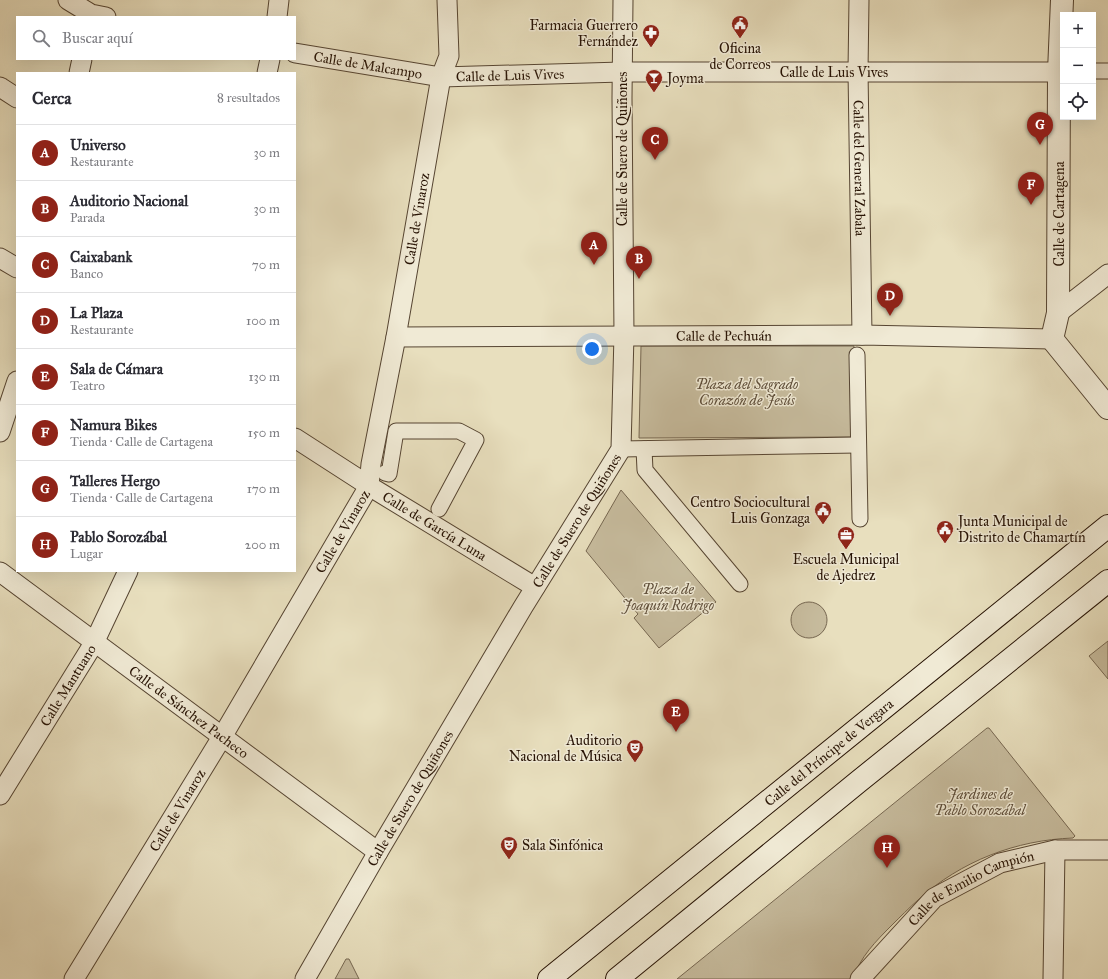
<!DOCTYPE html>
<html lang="es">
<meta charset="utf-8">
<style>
body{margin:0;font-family:"IM FELL Great Primer",serif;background:#f2f2f3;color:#2b2b33}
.controls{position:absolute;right:12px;top:12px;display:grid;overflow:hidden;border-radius:0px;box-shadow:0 4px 16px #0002}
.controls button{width:36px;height:36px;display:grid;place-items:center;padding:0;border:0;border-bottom:1px solid #e1e1e2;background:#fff;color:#2b2b33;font:20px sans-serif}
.you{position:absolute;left:592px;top:349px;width:14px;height:14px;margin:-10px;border:3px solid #fff;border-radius:50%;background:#1a73e8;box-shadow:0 0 0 6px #1a73e833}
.badge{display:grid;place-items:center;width:26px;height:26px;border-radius:50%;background:#8f2418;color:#fff;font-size:13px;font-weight:700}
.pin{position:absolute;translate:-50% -33px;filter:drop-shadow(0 1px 2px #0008)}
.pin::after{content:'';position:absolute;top:21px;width:14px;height:12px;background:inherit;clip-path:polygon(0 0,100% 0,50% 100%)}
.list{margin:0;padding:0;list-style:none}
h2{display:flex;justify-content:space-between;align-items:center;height:52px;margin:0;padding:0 16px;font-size:17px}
h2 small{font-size:13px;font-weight:400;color:#7c7c81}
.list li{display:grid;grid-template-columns:26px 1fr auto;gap:12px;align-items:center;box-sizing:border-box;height:56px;padding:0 16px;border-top:1px solid #e1e1e2}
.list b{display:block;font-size:15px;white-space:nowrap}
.list p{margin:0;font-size:13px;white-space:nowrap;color:#7c7c81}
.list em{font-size:13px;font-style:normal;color:#7c7c81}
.icon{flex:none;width:22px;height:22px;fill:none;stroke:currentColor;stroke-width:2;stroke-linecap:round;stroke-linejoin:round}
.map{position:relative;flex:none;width:1108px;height:979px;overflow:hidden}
.search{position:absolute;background:#fff;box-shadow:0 4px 16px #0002;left:16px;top:16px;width:280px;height:44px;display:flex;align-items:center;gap:10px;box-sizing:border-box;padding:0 14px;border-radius:0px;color:#7c7c81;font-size:15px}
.panel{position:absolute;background:#fff;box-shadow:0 4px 16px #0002;left:16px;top:72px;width:280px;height:500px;border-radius:0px}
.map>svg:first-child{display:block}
.green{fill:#c7bc9e;stroke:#766751}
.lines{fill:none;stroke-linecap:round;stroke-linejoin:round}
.pedestrian-casing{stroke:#564532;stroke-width:17}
.minor-casing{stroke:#564532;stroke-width:21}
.tertiary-casing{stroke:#564532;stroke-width:24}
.secondary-casing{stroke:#261204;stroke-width:24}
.pedestrian{stroke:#f0ead5;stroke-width:15}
.minor{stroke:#f0ead5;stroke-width:19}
.tertiary{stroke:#f0ead5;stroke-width:22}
.secondary{stroke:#f0ead5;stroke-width:22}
.labels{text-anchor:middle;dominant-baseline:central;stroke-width:3;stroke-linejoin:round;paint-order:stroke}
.poi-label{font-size:14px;fill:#261204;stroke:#f0ead5;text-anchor:end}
.street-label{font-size:14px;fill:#261204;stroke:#f0ead5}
.park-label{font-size:14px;font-style:italic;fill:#5e4e3a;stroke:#f0ead5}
</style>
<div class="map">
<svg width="1108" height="979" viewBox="0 0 1108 979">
<rect width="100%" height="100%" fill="#e8dfbe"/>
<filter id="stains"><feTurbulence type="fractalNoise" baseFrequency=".005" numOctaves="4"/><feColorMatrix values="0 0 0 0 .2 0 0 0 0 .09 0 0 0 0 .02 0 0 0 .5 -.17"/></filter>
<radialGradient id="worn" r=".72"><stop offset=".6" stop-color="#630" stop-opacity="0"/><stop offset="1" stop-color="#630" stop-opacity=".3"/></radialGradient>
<!-- green -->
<g class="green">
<path d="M641,346H854L852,437L639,438Z"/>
<path d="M621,490L716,602L659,648L634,618L638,614L586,551Z"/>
<circle cx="809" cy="620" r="18"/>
<path d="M1108,641V679L1089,656Z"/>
<path d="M987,728H989L1075,836L1073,838C1016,840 961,861 918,900C909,908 900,917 892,925C876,941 860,957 853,979H677Z"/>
<path d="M346,959H349L359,979H335Z"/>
</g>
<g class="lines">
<defs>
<g id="pedestrian">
<path d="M1093,71H1108"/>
<path d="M857,355L860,519"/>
<path d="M621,449L858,445"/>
<path d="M644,449L645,470L740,584"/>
<path d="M385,473L389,474L396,431H459L476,440L439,509"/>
</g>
<g id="minor">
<path d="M68,0L91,14L106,17"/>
<path id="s1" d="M859,0L858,71L862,335"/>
<path d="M277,17L279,0"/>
<path id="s2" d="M295,53L441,77L622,72H1059"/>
<path d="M79,73L82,59"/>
<path d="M267,73L270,59"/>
<path d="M0,87L17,98"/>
<path d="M0,258L17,268"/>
<path d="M1058,313L1108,274"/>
<path id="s3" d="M396,337L862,335L1052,339"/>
<path d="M0,432L17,381"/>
<path id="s4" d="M295,438L374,489L535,587"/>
<path id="s5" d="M0,572L378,852"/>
<path id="s6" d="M0,795L94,643L128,571"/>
<path id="s7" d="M74,979L222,737L369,486L371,464L396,337L441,77L449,56L447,0"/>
<path id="s8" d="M305,979L378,852L523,607L621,449L624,335L622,98L623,0"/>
<path id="s9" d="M860,979L934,898L1000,863L1055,850H1108"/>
<path d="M1053,979L1055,850"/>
</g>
<path id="tertiary" d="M1062,0L1059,72L1058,313L1052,339L1108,408"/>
<g id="secondary">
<path id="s10" d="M549,979L1108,526"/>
<path d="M617,979L858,782L1108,581"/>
</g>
</defs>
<!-- pedestrian casing -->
<use href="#pedestrian" class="pedestrian-casing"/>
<!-- minor casing -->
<use href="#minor" class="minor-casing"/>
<!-- tertiary casing -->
<use href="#tertiary" class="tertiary-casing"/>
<!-- secondary casing -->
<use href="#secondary" class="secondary-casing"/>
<!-- pedestrian -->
<use href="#pedestrian" class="pedestrian"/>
<!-- minor -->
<use href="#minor" class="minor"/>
<!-- tertiary -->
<use href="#tertiary" class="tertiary"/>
<!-- secondary -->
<use href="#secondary" class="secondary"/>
</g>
<!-- icons -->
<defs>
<symbol id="civic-pin" viewBox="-11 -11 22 30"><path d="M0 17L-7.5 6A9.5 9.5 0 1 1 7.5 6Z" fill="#8f2418" stroke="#f0ead5"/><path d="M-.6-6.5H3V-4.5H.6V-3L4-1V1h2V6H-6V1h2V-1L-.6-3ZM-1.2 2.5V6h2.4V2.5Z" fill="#fff"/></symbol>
<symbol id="pharmacy-pin" viewBox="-11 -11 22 30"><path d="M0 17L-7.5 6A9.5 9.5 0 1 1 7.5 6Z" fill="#8f2418" stroke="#f0ead5"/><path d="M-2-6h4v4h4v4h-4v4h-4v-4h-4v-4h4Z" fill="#fff"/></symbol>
<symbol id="bar-pin" viewBox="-11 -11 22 30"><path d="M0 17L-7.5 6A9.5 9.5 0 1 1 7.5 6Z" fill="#8f2418" stroke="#f0ead5"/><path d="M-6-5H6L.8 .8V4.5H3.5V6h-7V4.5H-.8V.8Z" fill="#fff"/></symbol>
<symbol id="office-pin" viewBox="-11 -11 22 30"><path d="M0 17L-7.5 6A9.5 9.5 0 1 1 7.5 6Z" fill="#8f2418" stroke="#f0ead5"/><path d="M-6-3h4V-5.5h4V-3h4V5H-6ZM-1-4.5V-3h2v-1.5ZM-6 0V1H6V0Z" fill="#fff"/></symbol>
<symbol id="theatre-pin" viewBox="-11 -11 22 30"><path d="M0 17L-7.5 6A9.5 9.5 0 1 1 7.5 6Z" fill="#8f2418" stroke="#f0ead5"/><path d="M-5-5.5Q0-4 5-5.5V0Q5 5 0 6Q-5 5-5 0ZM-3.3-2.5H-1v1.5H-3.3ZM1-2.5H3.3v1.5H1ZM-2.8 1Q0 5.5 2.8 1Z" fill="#fff"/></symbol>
</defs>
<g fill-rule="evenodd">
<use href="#civic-pin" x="730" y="14" width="20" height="27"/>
<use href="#pharmacy-pin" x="641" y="23" width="20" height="27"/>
<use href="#bar-pin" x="644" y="68" width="20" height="27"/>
<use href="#civic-pin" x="813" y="500" width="20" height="27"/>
<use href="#civic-pin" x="935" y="519" width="20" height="27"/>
<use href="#office-pin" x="836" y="525" width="20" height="27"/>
<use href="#theatre-pin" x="625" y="738" width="20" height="27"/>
<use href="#theatre-pin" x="499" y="835" width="20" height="27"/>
</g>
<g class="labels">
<!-- poi labels -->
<g class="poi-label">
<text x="638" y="25">Farmacia Guerrero<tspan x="638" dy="16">Fernández</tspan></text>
<text x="740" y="48" text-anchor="middle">Oficina<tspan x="740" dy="16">de Correos</tspan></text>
<text x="667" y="78" text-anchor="start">Joyma</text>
<text x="810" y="502">Centro Sociocultural<tspan x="810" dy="16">Luis Gonzaga</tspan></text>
<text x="958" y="521" text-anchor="start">Junta Municipal de<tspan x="958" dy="16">Distrito de Chamartín</tspan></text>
<text x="846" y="559" text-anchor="middle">Escuela Municipal<tspan x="846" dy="16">de Ajedrez</tspan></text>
<text x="622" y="740">Auditorio<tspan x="622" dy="16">Nacional de Música</tspan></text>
<text x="522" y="845" text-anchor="start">Sala Sinfónica</text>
</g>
<!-- street labels -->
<g class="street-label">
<text stroke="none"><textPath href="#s2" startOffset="74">Calle de Malcampo</textPath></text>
<text stroke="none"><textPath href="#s2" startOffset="541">Calle de Luis Vives</textPath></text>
<text stroke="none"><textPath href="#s2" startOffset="217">Calle de Luis Vives</textPath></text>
<text transform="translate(622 149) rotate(-90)">Calle de Suero de Quiñones</text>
<text stroke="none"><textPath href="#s1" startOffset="168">Calle del General Zabala</textPath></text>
<text transform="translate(1059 214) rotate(-90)">Calle de Cartagena</text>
<text stroke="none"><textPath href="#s7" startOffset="846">Calle de Vinaroz</textPath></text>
<text stroke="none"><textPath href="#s3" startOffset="328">Calle de Pechuán</textPath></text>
<text stroke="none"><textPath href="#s8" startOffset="533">Calle de Suero de Quiñones</textPath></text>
<text stroke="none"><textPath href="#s4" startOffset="165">Calle de García Luna</textPath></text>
<text stroke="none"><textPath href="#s7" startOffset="522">Calle de Vinaroz</textPath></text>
<text stroke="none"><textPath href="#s6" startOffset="129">Calle Mantuano</textPath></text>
<text stroke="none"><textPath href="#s5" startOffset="235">Calle de Sánchez Pacheco</textPath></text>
<text stroke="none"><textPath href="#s10" startOffset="360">Calle del Príncipe de Vergara</textPath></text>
<text stroke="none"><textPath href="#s8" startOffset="209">Calle de Suero de Quiñones</textPath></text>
<text stroke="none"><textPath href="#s7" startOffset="198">Calle de Vinaroz</textPath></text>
<text stroke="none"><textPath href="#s9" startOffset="147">Calle de Emilio Campión</textPath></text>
</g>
<!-- park labels -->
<g class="park-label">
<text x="747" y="384">Plaza del Sagrado<tspan x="747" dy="16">Corazón de Jesús</tspan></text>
<text x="668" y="589">Plaza de<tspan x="668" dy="16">Joaquín Rodrigo</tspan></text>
<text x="980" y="794">Jardines de<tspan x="980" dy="16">Pablo Sorozábal</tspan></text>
</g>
</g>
<rect width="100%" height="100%" filter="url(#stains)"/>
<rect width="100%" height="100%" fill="url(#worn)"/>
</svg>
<div class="controls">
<button>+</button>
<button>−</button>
<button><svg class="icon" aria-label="locate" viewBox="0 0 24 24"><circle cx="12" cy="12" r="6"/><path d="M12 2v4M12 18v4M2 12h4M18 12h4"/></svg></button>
</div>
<div class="you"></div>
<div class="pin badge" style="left:594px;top:265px">A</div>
<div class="pin badge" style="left:639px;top:279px">B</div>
<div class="pin badge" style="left:655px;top:160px">C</div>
<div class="pin badge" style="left:890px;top:316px">D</div>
<div class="pin badge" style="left:676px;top:732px">E</div>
<div class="pin badge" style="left:1031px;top:205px">F</div>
<div class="pin badge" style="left:1040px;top:145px">G</div>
<div class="pin badge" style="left:887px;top:868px">H</div>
<div class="search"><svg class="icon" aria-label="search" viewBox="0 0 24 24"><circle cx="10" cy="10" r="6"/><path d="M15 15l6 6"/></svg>Buscar aquí</div>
<section class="panel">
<h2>Cerca<small>8 resultados</small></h2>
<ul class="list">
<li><span class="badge">A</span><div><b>Universo</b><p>Restaurante</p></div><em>30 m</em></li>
<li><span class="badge">B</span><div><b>Auditorio Nacional</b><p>Parada</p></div><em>30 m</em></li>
<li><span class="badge">C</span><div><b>Caixabank</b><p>Banco</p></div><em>70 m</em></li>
<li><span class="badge">D</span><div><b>La Plaza</b><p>Restaurante</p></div><em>100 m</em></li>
<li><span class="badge">E</span><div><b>Sala de Cámara</b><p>Teatro</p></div><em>130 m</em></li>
<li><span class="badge">F</span><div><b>Namura Bikes</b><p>Tienda · Calle de Cartagena</p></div><em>150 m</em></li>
<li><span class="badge">G</span><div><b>Talleres Hergo</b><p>Tienda · Calle de Cartagena</p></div><em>170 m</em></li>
<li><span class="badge">H</span><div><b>Pablo Sorozábal</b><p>Lugar</p></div><em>200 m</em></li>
</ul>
</section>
</div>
